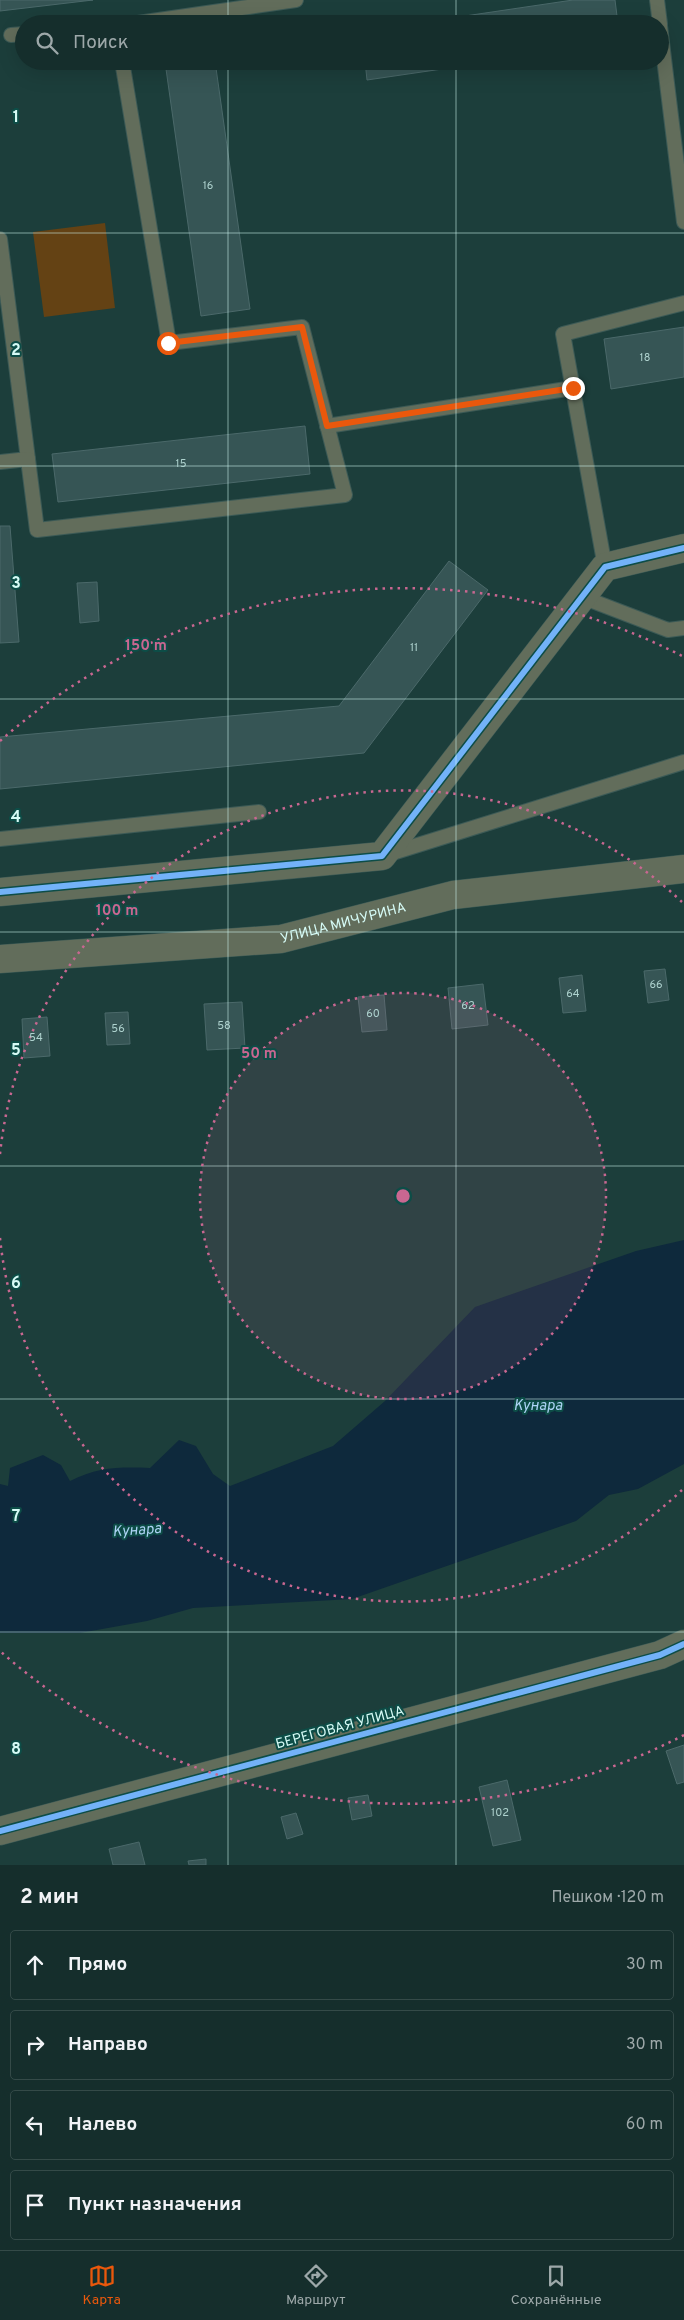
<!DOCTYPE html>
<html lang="ru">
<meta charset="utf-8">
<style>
body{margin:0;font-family:Overpass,sans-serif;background:#1e3634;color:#f1f3f6}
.stop{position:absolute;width:15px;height:15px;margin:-11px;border:4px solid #ea580c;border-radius:50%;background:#fff}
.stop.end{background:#ea580c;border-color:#fff;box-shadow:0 1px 5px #0008}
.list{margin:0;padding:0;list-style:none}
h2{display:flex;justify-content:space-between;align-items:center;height:65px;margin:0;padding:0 20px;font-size:21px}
h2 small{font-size:16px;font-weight:400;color:#9da8a9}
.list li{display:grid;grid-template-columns:32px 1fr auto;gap:15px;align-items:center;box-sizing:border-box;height:70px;margin:0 10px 10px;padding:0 10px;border:1px solid #344a48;border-radius:5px}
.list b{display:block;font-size:19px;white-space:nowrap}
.list em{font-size:16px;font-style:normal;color:#9da8a9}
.icon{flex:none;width:28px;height:28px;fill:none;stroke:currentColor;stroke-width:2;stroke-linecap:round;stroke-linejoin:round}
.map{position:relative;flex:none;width:684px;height:1865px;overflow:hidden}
.search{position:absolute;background:#152e2c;box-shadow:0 5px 20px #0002;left:15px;right:15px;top:15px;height:55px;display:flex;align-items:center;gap:12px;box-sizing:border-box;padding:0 18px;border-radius:28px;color:#9da8a9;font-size:19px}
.sheet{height:385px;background:#152e2c}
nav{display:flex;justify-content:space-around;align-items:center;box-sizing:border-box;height:70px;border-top:1px solid #344a48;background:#152e2c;font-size:14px;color:#9da8a9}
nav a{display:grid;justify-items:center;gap:2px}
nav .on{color:#ea580c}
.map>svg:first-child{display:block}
.green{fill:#644214}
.water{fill:#0e293c}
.building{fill:#365555;stroke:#4b696a}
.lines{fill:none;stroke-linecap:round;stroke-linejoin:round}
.lane-casing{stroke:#3c5a56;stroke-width:16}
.street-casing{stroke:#3c5a56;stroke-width:29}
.lane{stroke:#626d5b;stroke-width:14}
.street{stroke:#626d5b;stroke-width:28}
.cycleway-casing{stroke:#0d4d47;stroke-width:9}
.cycleway{stroke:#73b2f8;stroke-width:6}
.route{stroke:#ea580c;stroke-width:6}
.grid{fill:none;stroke:#d6fbf6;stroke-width:1;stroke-opacity:0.55}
.ring{fill:none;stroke:#c96791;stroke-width:2.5;stroke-dasharray:2.5 5}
.labels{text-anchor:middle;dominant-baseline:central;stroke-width:4;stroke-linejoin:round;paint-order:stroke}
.number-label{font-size:11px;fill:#aed2ce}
.street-label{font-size:14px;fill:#d6fbf6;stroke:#0d4d47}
.water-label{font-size:15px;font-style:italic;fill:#add3f5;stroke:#0d4d47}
.grid-label{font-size:16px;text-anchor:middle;font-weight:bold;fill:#d6fbf6;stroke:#0d4d47;stroke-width:4;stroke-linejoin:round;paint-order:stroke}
.centre{fill:#c96791;stroke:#0d4d47;stroke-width:2.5}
.ring-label{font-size:15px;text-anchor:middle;font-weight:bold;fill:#c96791;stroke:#0d4d47;stroke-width:4;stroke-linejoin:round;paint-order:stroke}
</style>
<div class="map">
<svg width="684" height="1865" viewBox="0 0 684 1865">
<rect width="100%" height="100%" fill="#1c3e3b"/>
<!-- green -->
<path class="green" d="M105,223L115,308L44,317L33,232Z"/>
<!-- water -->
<path class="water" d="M684,1240V1464L638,1489L609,1495L576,1521L352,1599L193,1608L147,1621L80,1633H0V1484L8,1486L10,1468L43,1455L61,1465L70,1481C98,1467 119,1467 150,1468L179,1440L196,1446L213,1474L230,1486L333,1446L385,1401L475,1307L636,1251Z"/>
<!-- building -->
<g class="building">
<path d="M0,0H93L0,11Z"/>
<path d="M573,0H615L618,24H411Z"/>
<path d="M215,61L250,309L201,316L165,62Z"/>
<path d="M365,61H497L367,80Z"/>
<path d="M684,327V377L611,389L604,339Z"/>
<path d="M305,426L310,474L58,502L52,454Z"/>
<path d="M0,526H10L19,642L0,643Z"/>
<path d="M449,561L488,590L364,753L0,789V737L339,706Z"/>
<path d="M97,582L99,621L80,623L77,583Z"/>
<path d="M665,969L669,1000L648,1003L644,971Z"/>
<path d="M582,975L586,1011L563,1013L559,978Z"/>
<path d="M483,984L488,1025L452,1029L448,988Z"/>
<path d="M384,995L387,1030L362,1032L358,997Z"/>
<path d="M242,1002L245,1048L207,1050L204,1004Z"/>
<path d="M128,1012L130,1044L107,1045L105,1013Z"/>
<path d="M47,1017L50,1056L24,1058L22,1019Z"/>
<path d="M684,1745V1782L677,1784L666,1751Z"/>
<path d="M507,1780L521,1840L493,1846L479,1787Z"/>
<path d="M368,1795L372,1816L352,1820L348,1798Z"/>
<path d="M296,1813L303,1834L287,1839L281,1817Z"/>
<path d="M139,1842L145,1865H113L109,1849Z"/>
<path d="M206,1859V1865H189L188,1861Z"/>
</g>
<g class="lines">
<defs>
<g id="lane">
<path d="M657,0L660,24"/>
<path d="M131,24L296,0"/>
<path d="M660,26L684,222"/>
<path d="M11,35L24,34"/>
<path d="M0,239L37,530L345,495L302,327L169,343L122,61"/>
<path d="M327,426L573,388"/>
<path d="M0,462L28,459"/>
<path d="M605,567L563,334L684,303"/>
<path d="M582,597L668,630L684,628"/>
<path d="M0,839L259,812"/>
<path d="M389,854L684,762"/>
</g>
<g id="street">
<path d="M0,892L382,856L605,567L684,548"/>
<path id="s1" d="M0,959L281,939L453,895L684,869"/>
<path d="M0,1831L660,1655L684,1644"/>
</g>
</defs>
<!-- lane casing -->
<use href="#lane" class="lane-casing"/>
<!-- street casing -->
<use href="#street" class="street-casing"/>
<!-- lane -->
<use href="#lane" class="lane"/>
<!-- street -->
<use href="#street" class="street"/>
<defs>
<g id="cycleway">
<path d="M0,892L382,856L605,567L684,548"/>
<path d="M0,1831L660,1655L684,1644"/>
</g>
</defs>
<!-- cycleway casing -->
<use href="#cycleway" class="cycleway-casing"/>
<!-- cycleway -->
<use href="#cycleway" class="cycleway"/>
</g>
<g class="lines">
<!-- route -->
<path class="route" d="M168,343L302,327L327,426L573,388"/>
</g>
<!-- grid -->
<path class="grid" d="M228,0V24M456,0V24M228,61V1865M456,61V1865M0,233H684M0,466H684M0,699H684M0,932H684M0,1166H684M0,1399H684M0,1632H684"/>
<!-- distance rings -->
<circle cx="403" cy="1196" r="203" fill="#c96791" fill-opacity=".12"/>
<g class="ring">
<circle cx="403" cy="1196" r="203"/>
<path d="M682 1490A405 405 0 0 1 0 1238M0 1154A405 405 0 0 1 682 902"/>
<path d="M684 1735A608 608 0 0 1 0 1651M0 741A608 608 0 0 1 684 657"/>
</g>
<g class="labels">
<!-- number labels -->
<g class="number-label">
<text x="208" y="186">16</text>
<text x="645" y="358">18</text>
<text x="181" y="464">15</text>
<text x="414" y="648">11</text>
<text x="656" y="985">66</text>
<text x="573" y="994">64</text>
<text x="468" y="1006">62</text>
<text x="373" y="1014">60</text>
<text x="224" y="1026">58</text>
<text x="118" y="1029">56</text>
<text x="36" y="1038">54</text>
<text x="500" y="1813">102</text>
</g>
<!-- street labels -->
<g class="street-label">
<text stroke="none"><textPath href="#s1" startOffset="346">УЛИЦА МИЧУРИНА</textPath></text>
<text transform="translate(340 1728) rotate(-15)">БЕРЕГОВАЯ УЛИЦА</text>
</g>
<!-- water labels -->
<g class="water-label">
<text x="538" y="1406">Кунара</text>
<text transform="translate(137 1531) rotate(-4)">Кунара</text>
</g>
</g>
<g class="grid-label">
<text x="16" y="122">1</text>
<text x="16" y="355">2</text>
<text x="16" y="588">3</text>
<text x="16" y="822">4</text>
<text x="16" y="1055">5</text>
<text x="16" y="1288">6</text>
<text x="16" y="1521">7</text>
<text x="16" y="1754">8</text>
</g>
<circle cx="403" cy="1196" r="8" class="centre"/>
<g class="ring-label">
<text x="146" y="650">150 m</text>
<text x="117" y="915">100 m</text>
<text x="259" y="1058">50 m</text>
</g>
</svg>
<div class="stop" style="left:168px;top:343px"></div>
<div class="stop end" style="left:573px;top:388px"></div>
<div class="search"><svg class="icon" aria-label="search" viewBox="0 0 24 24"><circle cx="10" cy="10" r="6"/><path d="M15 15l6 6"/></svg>Поиск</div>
</div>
<section class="sheet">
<h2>2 мин<small>Пешком · 120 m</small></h2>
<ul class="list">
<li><svg class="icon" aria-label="ahead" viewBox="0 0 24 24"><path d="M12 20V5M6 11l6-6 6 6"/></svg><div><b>Прямо</b></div><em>30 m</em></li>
<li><svg class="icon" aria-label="right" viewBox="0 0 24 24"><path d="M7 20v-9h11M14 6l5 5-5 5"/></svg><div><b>Направо</b></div><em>30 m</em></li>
<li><svg class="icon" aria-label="left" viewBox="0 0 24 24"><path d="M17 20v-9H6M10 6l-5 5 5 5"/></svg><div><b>Налево</b></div><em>60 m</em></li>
<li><svg class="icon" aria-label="arrive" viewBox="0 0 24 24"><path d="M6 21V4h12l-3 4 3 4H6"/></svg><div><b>Пункт назначения</b></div></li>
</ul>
</section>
<nav>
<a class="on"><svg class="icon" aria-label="map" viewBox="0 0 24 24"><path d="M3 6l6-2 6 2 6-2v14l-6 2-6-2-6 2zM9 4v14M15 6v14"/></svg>Карта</a>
<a><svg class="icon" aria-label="directions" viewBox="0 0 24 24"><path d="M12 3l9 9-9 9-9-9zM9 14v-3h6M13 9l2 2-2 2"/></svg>Маршрут</a>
<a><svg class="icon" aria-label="saved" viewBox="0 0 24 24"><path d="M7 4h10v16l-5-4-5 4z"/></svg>Сохранённые</a>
</nav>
